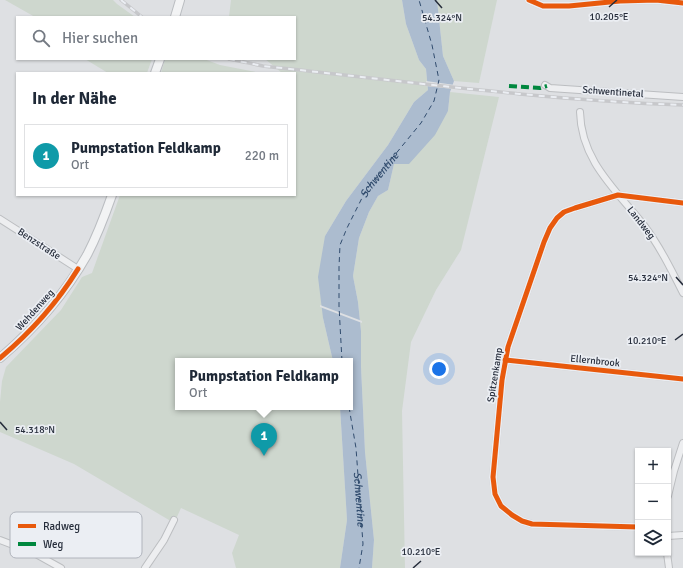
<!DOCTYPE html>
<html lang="de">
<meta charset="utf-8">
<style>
body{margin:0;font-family:Signika,sans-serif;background:#f6f6f7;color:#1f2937}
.controls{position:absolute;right:12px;bottom:12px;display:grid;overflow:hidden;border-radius:0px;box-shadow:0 1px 3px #0004}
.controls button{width:36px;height:36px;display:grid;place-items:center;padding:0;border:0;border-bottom:1px solid #e0e1e3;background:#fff;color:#1f2937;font:20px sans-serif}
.you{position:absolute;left:439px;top:369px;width:14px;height:14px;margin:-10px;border:3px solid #fff;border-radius:50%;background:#1a73e8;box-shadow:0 0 0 6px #1a73e833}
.badge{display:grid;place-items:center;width:26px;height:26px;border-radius:50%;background:#0f766e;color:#fff;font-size:13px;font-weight:700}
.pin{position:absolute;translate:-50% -33px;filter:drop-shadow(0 1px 2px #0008)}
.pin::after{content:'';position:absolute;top:21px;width:14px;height:12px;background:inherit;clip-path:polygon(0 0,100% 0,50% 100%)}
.popup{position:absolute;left:175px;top:358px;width:178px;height:52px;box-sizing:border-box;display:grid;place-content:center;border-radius:0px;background:#fff;filter:drop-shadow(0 1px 3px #0005);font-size:13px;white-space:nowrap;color:#747a83}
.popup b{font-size:15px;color:#1f2937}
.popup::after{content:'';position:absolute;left:50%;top:100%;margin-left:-8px;border:8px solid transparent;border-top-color:#fff}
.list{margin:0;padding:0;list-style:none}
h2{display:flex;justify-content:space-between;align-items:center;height:52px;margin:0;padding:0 16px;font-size:17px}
h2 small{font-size:13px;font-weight:400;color:#747a83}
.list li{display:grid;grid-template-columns:26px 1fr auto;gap:12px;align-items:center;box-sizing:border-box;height:64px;margin:0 8px 8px;padding:0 8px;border:1px solid #e0e1e3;border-radius:0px}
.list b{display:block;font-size:15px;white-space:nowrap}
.list p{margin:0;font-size:13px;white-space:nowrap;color:#747a83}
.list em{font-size:13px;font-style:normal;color:#747a83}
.icon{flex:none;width:22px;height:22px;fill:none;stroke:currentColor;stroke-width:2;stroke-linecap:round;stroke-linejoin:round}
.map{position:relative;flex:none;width:683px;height:568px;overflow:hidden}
.search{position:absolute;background:#fff;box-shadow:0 1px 3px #0004;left:16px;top:16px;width:280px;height:44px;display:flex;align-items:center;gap:10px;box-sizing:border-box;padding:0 14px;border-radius:0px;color:#747a83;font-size:15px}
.panel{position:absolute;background:#fff;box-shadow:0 1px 3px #0004;left:16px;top:72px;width:280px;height:124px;border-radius:0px}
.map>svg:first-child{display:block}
.green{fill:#ced7ce}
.water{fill:#acbccf}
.pier{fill:#dee0e3}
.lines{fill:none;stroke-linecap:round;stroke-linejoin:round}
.ferry{stroke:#314c6e;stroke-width:1;stroke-dasharray:5 4;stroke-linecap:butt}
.minor-casing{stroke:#bcbec1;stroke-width:8}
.major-casing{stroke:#babdc1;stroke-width:10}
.minor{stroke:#edeef0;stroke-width:6}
.major{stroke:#f2f3f4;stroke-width:8}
.rail-casing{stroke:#c7c8cb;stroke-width:3.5}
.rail{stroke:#ebeef3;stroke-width:2;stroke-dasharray:6;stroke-linecap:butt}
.quiet{stroke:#00873e;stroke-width:4;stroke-dasharray:8 4;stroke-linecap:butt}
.cycleway-casing{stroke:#ebeef3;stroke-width:8}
.cycleway{stroke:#e8590c;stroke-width:5}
.ticks{fill:none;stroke:#262d3b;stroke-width:1.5}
.labels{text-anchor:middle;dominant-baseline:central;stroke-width:3.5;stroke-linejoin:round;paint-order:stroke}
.street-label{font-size:10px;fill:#262d3b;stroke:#ebeef3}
.water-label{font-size:11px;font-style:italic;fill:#314c6e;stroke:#ebeef3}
.key{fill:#ebeef3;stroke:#b0b4bc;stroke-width:1}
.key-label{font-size:11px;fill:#262d3b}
.ticks-label{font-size:10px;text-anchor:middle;fill:#262d3b;stroke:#ebeef3;stroke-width:3.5;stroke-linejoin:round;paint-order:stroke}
</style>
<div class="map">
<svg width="683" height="568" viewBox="0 0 683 568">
<rect width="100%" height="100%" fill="#dee0e3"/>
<!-- green -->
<g class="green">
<path d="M5,0H113L117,4L135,17H35Z"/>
<path d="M231,0H402L406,24L419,60L426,69L428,90L414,102L388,145L346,201L325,236L323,318L333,361H178V407H340L347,520L340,568H236L232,553L239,535L181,508L176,519L169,520L74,464L0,432V402L2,381L6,367L61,310L82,277L92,273L120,195H295V73H282L265,59H295V17H229Z"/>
<path d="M437,0H497L479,83L454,81L443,56Z"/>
<path d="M85,59H152L147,73H108Z"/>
<path d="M165,59H204L220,65L261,73H161Z"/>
<path d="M450,92L499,97L461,250L436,290L411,342L402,411L405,568H372L374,540L365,452L361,367V331L358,302L353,276L359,238L369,212L378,196L388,190L394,164L448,111Z"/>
</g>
<!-- water -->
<path class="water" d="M402,0H437L443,56L454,81L450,92L448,111L435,135L409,164H394L388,190L378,196L369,212L359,238L353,276L358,302L361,331V367L365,452L374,540L372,568H340L347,520L340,407H350V361H333L323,318L318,277L325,236L346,201L388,145L414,102L428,90L426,69L419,60L406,24Z"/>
<!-- pier -->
<g class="pier">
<path d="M426,81L455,85L453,89L426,86Z"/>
<path d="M320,305L362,321V323L320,307Z"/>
</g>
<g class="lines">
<!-- ferry -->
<g class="ferry">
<path id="s1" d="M342,361L339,306V267L340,245L347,228L366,190L421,123L434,101L439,80L432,45L419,0"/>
<path id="s2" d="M349,407L356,448L363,544L359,568"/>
</g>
<defs>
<g id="minor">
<path d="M529,0L543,6H569L620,1L656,0L683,3"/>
<path d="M545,85L550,88L683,97"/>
<path d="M580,112C581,160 615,189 643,224C659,245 671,269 683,293"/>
<path d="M0,219L78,269"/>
<path d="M505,360L683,379"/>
<path d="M668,496L674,471L683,443"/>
<path d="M638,527L532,524L522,521L512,515L501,506L495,494L493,477L502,380L508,347L544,242L550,228L557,218L564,212L575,208L618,195L683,203"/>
<path d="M668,536L683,535"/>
<path d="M0,540L34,553L61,568"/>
<path d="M667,553L669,568"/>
<path d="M145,568L164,540L174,520"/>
</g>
<g id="major">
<path d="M175,17L180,0"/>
<path d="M155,73L160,59"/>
<path d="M0,358C34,329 65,294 87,255C97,236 105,215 112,195"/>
</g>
</defs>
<!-- minor casing -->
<use href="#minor" class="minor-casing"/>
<!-- major casing -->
<use href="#major" class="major-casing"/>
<!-- minor -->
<use href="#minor" class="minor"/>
<!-- major -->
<use href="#major" class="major"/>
<defs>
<g id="rail">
<path d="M121,0L142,17"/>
<path d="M229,59L263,66C403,81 542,100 683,105"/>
</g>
</defs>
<!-- rail casing -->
<use href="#rail" class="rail-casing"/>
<!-- rail -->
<use href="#rail" class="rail"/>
<!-- quiet -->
<path class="quiet" d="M509,86L540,88L547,86"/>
<defs>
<g id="cycleway">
<path d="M529,0L543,6H569L620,1L656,0L683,3"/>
<path d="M0,358C30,333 57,303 78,269"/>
<path d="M505,360L683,379"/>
<path d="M638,527L532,524L522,521L512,515L501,506L495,494L493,477L502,380L508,347L544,242L550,228L557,218L564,212L575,208L618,195L683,203"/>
</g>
</defs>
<!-- cycleway casing -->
<use href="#cycleway" class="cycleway-casing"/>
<!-- cycleway -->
<use href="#cycleway" class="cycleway"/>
</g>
<!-- ticks -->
<path class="ticks" d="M435,0L442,8M609,7L617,0M676,277L683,285M675,340L683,334M0,422L7,430M413,568L421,561"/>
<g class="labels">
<!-- street labels -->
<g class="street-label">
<text transform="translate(613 92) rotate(4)">Schwentinetal</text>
<text transform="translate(641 223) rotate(52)">Landweg</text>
<text transform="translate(39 244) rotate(33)">Benzstraße</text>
<text transform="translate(35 310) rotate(-48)">Wehdenweg</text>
<text transform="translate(595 361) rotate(6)">Ellernbrook</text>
<text transform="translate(495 375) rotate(-81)">Spitzenkamp</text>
</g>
<!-- water labels -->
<g class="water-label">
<text stroke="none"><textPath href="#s1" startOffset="197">Schwentine</textPath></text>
<text stroke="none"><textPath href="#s2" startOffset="93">Schwentine</textPath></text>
</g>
</g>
<!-- legend -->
<rect x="10" y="512" width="132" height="46" rx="6" class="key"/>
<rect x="18" y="524" width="18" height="4" fill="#e8590c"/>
<rect x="18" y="542" width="18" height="4" fill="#00873e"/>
<g class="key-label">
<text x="43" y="530">Radweg</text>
<text x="43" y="548">Weg</text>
</g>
<g class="ticks-label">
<text x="609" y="20">10.205°E</text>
<text x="442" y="21">54.324°N</text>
<text x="648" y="281">54.324°N</text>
<text x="647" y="344">10.210°E</text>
<text x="35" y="433">54.318°N</text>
<text x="421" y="555">10.210°E</text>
</g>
</svg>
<div class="controls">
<button>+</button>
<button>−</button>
<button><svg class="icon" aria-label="layers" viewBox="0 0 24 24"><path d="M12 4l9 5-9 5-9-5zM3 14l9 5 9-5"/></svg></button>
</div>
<div class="you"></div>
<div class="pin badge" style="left:264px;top:456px;background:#0f9aa8">1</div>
<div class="popup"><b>Pumpstation Feldkamp</b>Ort</div>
<div class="search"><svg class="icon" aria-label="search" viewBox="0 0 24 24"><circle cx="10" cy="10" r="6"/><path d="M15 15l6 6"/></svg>Hier suchen</div>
<section class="panel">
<h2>In der Nähe<small></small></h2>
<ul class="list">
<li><span class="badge" style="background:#0f9aa8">1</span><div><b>Pumpstation Feldkamp</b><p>Ort</p></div><em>220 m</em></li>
</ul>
</section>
</div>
